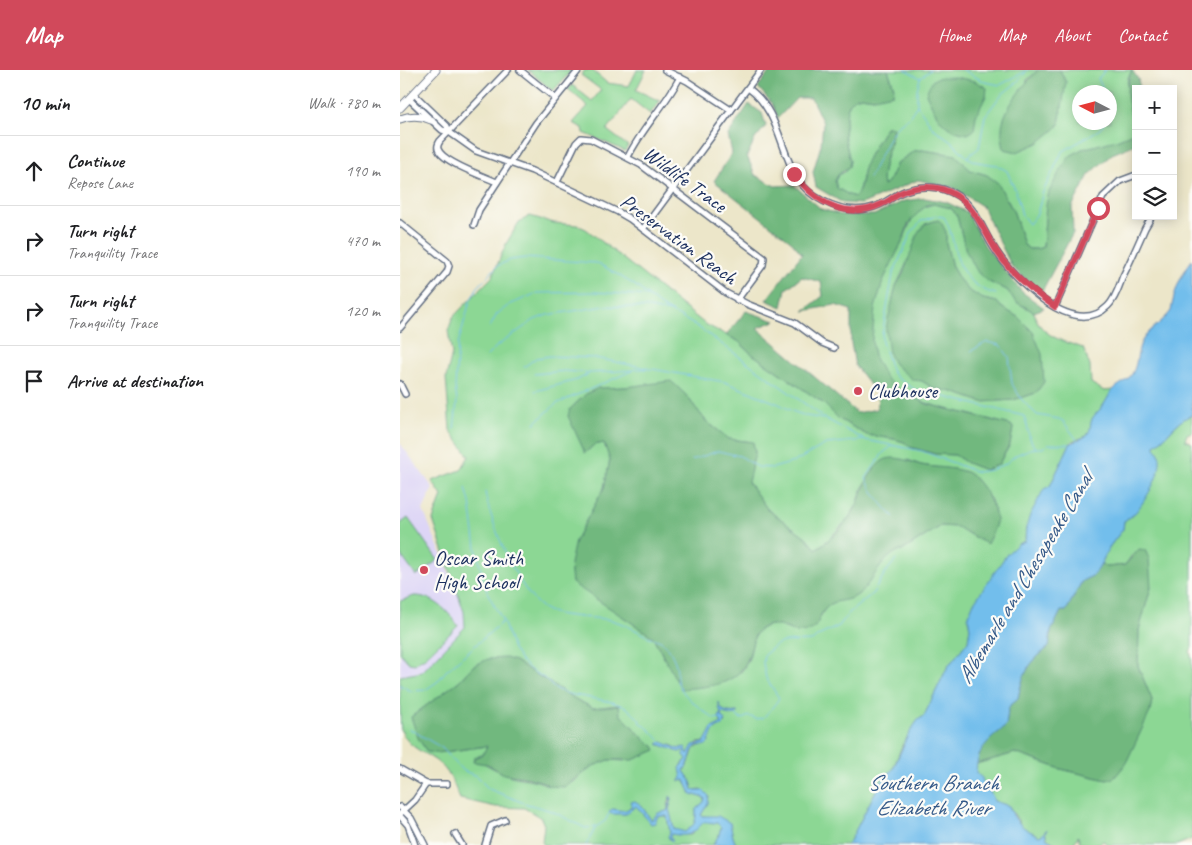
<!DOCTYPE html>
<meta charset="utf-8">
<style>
body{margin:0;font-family:Caveat,sans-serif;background:#f2f2f2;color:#202124}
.controls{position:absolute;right:15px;top:15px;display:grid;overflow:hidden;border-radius:0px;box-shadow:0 2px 12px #0003}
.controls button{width:45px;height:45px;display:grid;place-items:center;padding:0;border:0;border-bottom:1px solid #e0e0e0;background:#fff;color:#202124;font:25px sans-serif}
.compass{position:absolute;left:672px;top:15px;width:45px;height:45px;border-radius:50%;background:#fff;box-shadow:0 2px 12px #0003;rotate:276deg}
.stop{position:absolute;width:15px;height:15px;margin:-11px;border:4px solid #d1495b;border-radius:50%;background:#fff}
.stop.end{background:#d1495b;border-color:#fff;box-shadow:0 1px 5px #0008}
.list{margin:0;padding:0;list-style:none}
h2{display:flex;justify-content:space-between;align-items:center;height:65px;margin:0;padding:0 20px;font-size:21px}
h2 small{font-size:16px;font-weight:400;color:#757577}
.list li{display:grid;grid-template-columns:32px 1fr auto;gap:15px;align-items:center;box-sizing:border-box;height:70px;padding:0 20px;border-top:1px solid #e0e0e0}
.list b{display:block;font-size:19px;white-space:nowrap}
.list p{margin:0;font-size:16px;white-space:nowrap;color:#757577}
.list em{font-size:16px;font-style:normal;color:#757577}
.icon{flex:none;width:28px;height:28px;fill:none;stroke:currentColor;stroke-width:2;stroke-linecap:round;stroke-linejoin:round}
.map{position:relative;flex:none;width:792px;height:775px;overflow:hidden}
header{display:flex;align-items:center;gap:30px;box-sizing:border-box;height:70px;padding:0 25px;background:#d1495b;color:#fff}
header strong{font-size:24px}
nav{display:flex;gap:28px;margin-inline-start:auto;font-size:18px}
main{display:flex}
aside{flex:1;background:#fff}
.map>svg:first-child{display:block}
.built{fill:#ddd5f6}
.green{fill:#8cd794;stroke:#548379;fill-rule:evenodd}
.forest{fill:#71b87e;stroke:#46746e}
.water{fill:#72beec;stroke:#4676a5}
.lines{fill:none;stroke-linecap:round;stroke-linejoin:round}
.stream{stroke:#72beec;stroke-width:1}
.minor-casing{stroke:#646f83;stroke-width:8}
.major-casing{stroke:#646f83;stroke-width:9}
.minor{stroke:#fff;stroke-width:5}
.major{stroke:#fff;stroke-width:7}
.route{stroke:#d1495b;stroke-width:6}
.poi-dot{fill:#d1495b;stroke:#fdfcf7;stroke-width:2}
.labels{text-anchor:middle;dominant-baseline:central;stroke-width:4.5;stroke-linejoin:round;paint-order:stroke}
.street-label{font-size:21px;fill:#1b2f5e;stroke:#fdfcf7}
.poi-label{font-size:21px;fill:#1b2f5e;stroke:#fdfcf7;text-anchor:start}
.water-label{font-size:22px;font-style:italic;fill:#355a89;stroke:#fdfcf7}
</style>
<header>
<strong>Map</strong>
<nav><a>Home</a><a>Map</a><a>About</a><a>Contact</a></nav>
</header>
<main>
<aside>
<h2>10 min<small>Walk · 780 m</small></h2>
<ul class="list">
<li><svg class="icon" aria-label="ahead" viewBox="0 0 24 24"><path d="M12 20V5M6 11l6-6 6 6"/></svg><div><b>Continue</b><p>Repose Lane</p></div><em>190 m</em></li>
<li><svg class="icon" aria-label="right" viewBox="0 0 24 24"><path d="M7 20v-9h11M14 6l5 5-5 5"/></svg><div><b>Turn right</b><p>Tranquility Trace</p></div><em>470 m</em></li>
<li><svg class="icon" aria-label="right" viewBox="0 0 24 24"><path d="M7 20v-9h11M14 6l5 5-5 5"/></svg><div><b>Turn right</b><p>Tranquility Trace</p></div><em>120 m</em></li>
<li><svg class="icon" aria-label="arrive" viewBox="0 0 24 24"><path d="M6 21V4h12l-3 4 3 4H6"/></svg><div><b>Arrive at destination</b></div></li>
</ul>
</aside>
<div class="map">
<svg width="792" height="775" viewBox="0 0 792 775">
<rect width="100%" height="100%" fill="#fdfcf7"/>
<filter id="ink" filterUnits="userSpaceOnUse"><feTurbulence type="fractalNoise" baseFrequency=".02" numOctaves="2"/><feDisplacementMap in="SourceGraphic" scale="10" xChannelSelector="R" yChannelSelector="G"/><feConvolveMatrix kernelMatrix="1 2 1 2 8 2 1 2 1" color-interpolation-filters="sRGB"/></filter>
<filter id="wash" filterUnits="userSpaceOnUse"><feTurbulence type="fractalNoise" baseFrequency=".0096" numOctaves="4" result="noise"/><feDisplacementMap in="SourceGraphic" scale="20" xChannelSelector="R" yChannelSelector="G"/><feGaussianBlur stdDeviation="1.12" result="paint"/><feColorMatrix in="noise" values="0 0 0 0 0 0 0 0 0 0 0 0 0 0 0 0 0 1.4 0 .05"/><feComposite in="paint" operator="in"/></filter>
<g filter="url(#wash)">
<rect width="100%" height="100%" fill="#ece6c9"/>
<!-- built -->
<path class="built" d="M0,373L33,418L23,440L73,560L18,606L0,605Z"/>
<!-- green -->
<g class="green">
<path d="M128,0H172L153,21Z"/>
<path d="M185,0H192L207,13L229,16L237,0H246L236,20L260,31L250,44L231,29L207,60L228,76L225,81L184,63L183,58L173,53L188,36L168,19L172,15L192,31L201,20L181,5Z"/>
<path d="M488,0H638L626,11L666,12L659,0H732L728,8L727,15L735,60C727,71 695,76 682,79L646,135L643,177L637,179H629L624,175L614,143L608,131L587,105L570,100L556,85L522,80L514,81L497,93L488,112L483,117C479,100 492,76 493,57H486C479,69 471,80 466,93C461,104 462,117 455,127L449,125L437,119L435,111L438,105L445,102L450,91L444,65L447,39L450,33L455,28L461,26L474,28L494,17ZM680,22H710V52H680Z"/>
<path d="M534,134L551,138L557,146L566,181L589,212L607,220L616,232L634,242C639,266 663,271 683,278L690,296L691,313L704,321L713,320L701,339L692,349L690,360L687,366L672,371L669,376L650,416L626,458L625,471L618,474L568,547L570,558L568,571L547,598L524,646L518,650L501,678L493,699L480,713L450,771L446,775H336L333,767L330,753L301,745L308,733L301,719L293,720L291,711L284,701L289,693L294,678L308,673L312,662L325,653L321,646L322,643L332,645L337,642C330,643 323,642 320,636L321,642L319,648L322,654L312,658L305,672L297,673L288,685L286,684V679L282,677L279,679L271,675H260L267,677L279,682L284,679L287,689L282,694V708L280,711L285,710L291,724L305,728L304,732L296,739C296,752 296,754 285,762L274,760L269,739L272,728L270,727L267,741L255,746L253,749L251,750L241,735L232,733C229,742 222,742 214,739L212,743L226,744L236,735L251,754L258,746H267L270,762L269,767L271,764L291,765L304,752L317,753L321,757L319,765L313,775H144L142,772L144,755L141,748L133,743L124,738L96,737L60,729C55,718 51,704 41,695C28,683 8,679 1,660C0,651 0,618 0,606L22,602L65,557L64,542L33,450L42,426L32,411L61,400L69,386L50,360L46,308L52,284L48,261L53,247L92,207L106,174L119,152L130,146L154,153L177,155L186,159L305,254L338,271L352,284L423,333L439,349L467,365L494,369L504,372L510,377L535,384L555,385L567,393L585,400L598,395L610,375L613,358L611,355C591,350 571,344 551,340C527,334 504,327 487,309C459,280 474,228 489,197C493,189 498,181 502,173C510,155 512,139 534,134ZM538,150L546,162V173L552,197L559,209L568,220L583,229L597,232L601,237L618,247L636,323L613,330L582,332L553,322L533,318L522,311L496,216L525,154ZM226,317L285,324L306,351L329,369L353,372L355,383L347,411L368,440L406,467L416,479L428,470L448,449L457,435L463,417L476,398L508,390L521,395L566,402L575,408L591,430L597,451L581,471L557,457L541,456L502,481C486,479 471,512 460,523C451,531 439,527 429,535C417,545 420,561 402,562C387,563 379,549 362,558C352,563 352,579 349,588C347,593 344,598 341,602L264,588L253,567L172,512L175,471L204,418L210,390L204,373L194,375L185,383L170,339C192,318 196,318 226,317ZM115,591L177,630L193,638L219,635L220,645L223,647L247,672L254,676L224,691L209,690L193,696L173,712L149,716C134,707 117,710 103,703C93,699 84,693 75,688L83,684L88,676L37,683L27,682L11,647L59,611L73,596Z"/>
<path d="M792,345V362L787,364L785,370L792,373V577L790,582L792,591V769L777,775H707L704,771C697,775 689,775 680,773L678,766L673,775H657L647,769L645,761L642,766H639L622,757L609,736L594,731C590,715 576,714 576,694L615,683L661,699L707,710L750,642L752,630L738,596L739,560L751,517L732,485L725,495L707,497L701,494L710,476L723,459L724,451L733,445L755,375C769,366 775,351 792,345Z"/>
<path d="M8,448L38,490L16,506L0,484V454Z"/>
<path d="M14,526C32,525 49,541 58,556L22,590L21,589L15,594L9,593L0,583V531Z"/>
</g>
<!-- forest -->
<g class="forest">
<path d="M371,0H488L494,18L493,24L474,28L461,26L455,28L450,33L447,39L444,65L450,91L449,97L438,105L435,111L437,118L449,125L455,127C463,117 461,104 466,92C471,80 479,69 486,57H493C491,73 479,103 483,116L488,112L497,93L514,81L522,80L556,85L570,100L587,105L598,113L614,143L624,175L629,179H637L643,177L646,135L649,122L662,97L670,86L682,79L716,70L733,63C736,55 731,47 730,39C726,27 726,12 732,0L738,9L740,19H736V74L712,84L689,105L672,137L673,163L641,223L612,197L582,136L552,117L518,110L462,134L443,133L416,117L413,102L421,75L423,53L411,28H397L378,48L372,34L358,17Z"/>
<path d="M638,0H660L666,12L659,55L654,60L638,73L617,82L604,79C603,72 601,65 602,59C602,40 625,13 638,0Z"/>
<path d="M555,7L575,11L587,18L586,26L576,46L574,60L568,64C541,60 537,46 526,24C533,4 536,8 555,7Z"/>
<path d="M349,34L362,43L366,56L355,69L347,86L355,105L375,116L394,115L421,139L442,145H474L504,131L525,128L546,132L567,142L585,176L622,222L644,238L634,242L616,232L607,220L589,212L578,203L566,181L557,146L551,138L534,134L527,135L519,142L509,153L502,172L483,211L475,238L472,270L474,286L485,307L497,319L527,334L611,355L613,358L610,374L598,395L585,400L567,393L555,385L535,384L510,377L504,372L494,369L467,365L439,349L423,333L352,284L338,271L326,265L346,241L375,251L357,258L457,343L477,339L478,325L455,296L451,273V240L435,235L404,241L423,226L421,212L402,207L386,219L382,237L366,230L402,184L392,172L314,111L332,83L328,65Z"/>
<path d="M538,150L541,152L546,162V173L552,197L559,209L568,220L583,229L597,232L601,237L618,247L633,262L642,284L644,312L636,323L613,330L582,332L553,322L533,318L522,311L513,310L494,294L489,284L486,260L488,249L496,216L503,204L518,163L525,154Z"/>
<path d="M271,311L285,324L306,351L329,369L353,372L355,383L348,412L368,440L406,467L416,479C432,469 448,452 457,435C463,421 468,402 481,392C492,383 510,392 521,395C536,398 552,397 566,402C580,408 595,435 596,449C597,456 590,467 587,474L557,457L541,456L502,481H498C480,490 474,510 460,523C448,534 437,527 426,538C419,544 419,556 411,560C395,570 379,546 360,559C354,563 353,572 351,579C342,616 314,616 281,619L253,567L172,513L170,494L175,471L204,418L210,390L204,373L194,375L185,383L168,346L170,339L186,324L198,318L226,317Z"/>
<path d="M739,479L745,480L749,488L751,517L739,560L738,596L752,630L750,642L725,695L714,708L707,710L661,699L615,683L576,694L584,674L606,656L608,640L610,635L618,628C623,603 628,593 649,577L651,561L661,541H666L682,511L694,505L701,494L707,497L725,495Z"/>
<path d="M106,588L115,591L177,630L193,638L219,635L220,645L223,647L247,672L254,676L256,680L233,690H209L193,696L164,717L149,716L143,712L129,708L104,704L87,694L73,692L74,688L83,684L87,676L37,683L27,682L18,668L11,647L59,611L73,596L88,589Z"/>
</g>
<!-- water -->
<g class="water">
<path d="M792,190V345C775,351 769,366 755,375V378C771,391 745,432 734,444C731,447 727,449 724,451L723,459L710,476L699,498L694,505L682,511L666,541H661L651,561L649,577C628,593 623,603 618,628L610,635L608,640L606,656C588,671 577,678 576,703L582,708C584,720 591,719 594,731L609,736C616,754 623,758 639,766L642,765L647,759L645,764L647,769L658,775H446L450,771L480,713L493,699L509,663L518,650L524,646L547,598L568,571L570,558L568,547L573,534L607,484L618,474L625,471L626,458L630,445L644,419L650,416L669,376C674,369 683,370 688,364C691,359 690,354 692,349C694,345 699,341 702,337C706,332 708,326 712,321C718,314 727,312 732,304C739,292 736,278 744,268C751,258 763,252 771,241C774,222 780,206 792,190Z"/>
<path d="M319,632C320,642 328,644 337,642L338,643L332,645L322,643L321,646L325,650L323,656C309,660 314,664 308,673C304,678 301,674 297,676C291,678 291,689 288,694C287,696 285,698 284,701L291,711L293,720H303L309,726L308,733L301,745L302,746H318L330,753L333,767L336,775H313L319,765L321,757L317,753L304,752C291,765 290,767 271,764L270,767L273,771L272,772L268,767L270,762L267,746H258L255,753L251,754L236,736L226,744H211L209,742L212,739C221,740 224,743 232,736L231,732L235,731L241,735L251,750L253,749L258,743L267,741L271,731L270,726L272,728L269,739L274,759L285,762C296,754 296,752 296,739L304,732L305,728L291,724L285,710L279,711L282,708L280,698L287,689L284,685V680L279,682L258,674L262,672L278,679L285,677L288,684L293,675L304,673L312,658L322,653L319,648L321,642L319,638Z"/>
</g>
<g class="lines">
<!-- stream -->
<g class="stream">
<path d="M506,0L520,8L530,0"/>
<path d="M563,0L585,12L600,15L628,0"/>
<path d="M705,0L698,9L705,22"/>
<path d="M517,35L533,58L551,71L567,87L577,92L597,95L607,101L616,122L622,145L629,154L637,144L643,122L662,82L700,59L705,52"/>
<path d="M567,87L579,78L585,46L601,25L615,14L626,2"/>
<path d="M469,108L489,68L497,56L509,47L517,35V20L520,8"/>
<path d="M596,224C587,222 582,219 575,214C552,197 557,169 544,147L536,146L521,151L511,163L493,204L482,265V272L492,302L497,308L516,320L624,346C629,356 627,370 636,378H643L647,374H670"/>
<path d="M90,257L97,244L109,235L137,223L195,222L248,226"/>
<path d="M571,281L587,272L600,275L609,287L612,314L622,330L637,345L659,349L663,351L678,371"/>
<path d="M87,286L97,276L134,250L147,245L206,236L249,238L271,242"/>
<path d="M124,297L136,288L150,286L195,288L247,298"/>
<path d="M134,304L164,301L191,303L233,300"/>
<path d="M135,321L177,310L189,304"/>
<path d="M135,353L156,334L236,299H252L325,312L379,334L392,341L406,346L424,349"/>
<path d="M54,360L57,331L55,317L58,274L70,231L77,218L97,196L110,190L125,188L197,193L210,200L236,216L259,235L298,257L426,349L465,370L522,381L577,402L591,400L605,394L616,385L630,379L636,378"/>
<path d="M492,376L483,383L466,408C473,424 483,436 495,448"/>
<path d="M292,390L318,381L340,386L358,397L373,398L394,392L426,374L465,370"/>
<path d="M66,418L70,432L76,478L83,509L88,524L103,551L113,579L121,591L132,601L144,608L155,619L169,624L212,632L226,637L239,649L240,652C246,656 259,668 261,673"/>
<path d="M85,422C90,451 120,529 148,541C162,547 189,547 204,549C217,550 232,558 243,564C249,568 259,569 264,573C270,580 276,591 277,600C277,605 276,611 279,615C286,630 302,639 314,649L320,648"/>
<path d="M0,615L11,621L25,620L37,612L46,601L102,552"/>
<path d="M336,644L339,648L342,649L349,646L356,649L363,648C366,645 378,631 379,628L366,608L363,593L364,585L376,575L383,572L412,571L418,566L439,556L449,543L473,523L485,503L496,490"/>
<path d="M10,659L42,678L62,700L76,706L89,719L124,733L152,741L185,758L196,757"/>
<path d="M186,775L196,757L205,751L210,742"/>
</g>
</g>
</g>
<g filter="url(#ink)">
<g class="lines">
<defs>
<g id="minor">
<path d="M120,0L155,28"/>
<path d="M265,0L287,11L331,40"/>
<path d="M348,18C390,48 376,109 423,131C439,139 456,143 474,137C484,134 491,128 500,123C518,114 541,115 558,126C578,139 583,163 596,181C615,210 674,270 708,236C716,228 719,216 723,206C731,190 738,174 745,158L752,146"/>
<path d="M9,29L42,60L49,62L47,56L14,24"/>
<path d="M49,62L76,81L132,101L218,142L230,149L326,223L347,234L395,253L422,273L434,278"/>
<path d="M228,87C242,58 265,36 280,7"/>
<path d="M97,112C85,107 42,92 38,79C37,76 38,74 40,71L108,0"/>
<path d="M157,112L176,73L181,68L191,69L241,95L364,188L363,195L337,230"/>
<path d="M0,153L47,191L49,196L47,202L0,258"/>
<path d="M74,155L79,140L136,53L179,0"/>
<path d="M243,159L361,0"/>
<path d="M655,237L703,127L720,111L736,105"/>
<path d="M0,314L5,324"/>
<path d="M0,699L26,714H47"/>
<path d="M0,737L11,748L25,775"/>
<path d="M0,744L15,730L26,714"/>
<path d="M0,746L8,755L15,775"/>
<path d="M55,764L62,775"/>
<path d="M85,775L91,756L105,750"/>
</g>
<g id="major">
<path d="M0,38L36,0"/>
<path d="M0,49C11,45 20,45 31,50"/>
</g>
</defs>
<!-- minor casing -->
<use href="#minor" class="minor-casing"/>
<!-- major casing -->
<use href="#major" class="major-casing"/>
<!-- minor -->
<use href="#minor" class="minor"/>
<!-- major -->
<use href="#major" class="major"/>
</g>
</g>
<g class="lines" filter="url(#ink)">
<!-- route -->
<path class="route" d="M394,104C415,132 446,151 482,134C488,132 493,127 498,124C511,117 528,115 542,119C576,129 583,164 602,189C617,208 635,223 655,237L698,138"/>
</g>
<!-- markers -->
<g class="poi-dot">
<circle cx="458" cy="321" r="5"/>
<circle cx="24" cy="500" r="5"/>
</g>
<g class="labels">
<!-- street labels -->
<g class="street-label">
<text transform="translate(285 109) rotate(36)">Wildlife Trace</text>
<text transform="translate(279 169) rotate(36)">Preservation Reach</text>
</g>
<!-- poi labels -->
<g class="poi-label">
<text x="468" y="321">Clubhouse</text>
<text x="34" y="488">Oscar Smith<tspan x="34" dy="24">High School</tspan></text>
</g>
<!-- water labels -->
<g class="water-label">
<text transform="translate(625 508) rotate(-59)">Albemarle and Chesapeake Canal</text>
<text x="533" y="713">Southern Branch<tspan x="533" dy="25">Elizabeth River</tspan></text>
</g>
</g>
</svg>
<div class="controls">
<button>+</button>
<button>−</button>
<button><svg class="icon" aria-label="layers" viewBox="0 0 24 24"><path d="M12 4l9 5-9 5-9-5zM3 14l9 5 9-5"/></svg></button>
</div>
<svg class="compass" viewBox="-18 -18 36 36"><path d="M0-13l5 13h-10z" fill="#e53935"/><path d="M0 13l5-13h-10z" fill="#757577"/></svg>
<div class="stop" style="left:698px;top:138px"></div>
<div class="stop end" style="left:394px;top:104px"></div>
</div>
</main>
